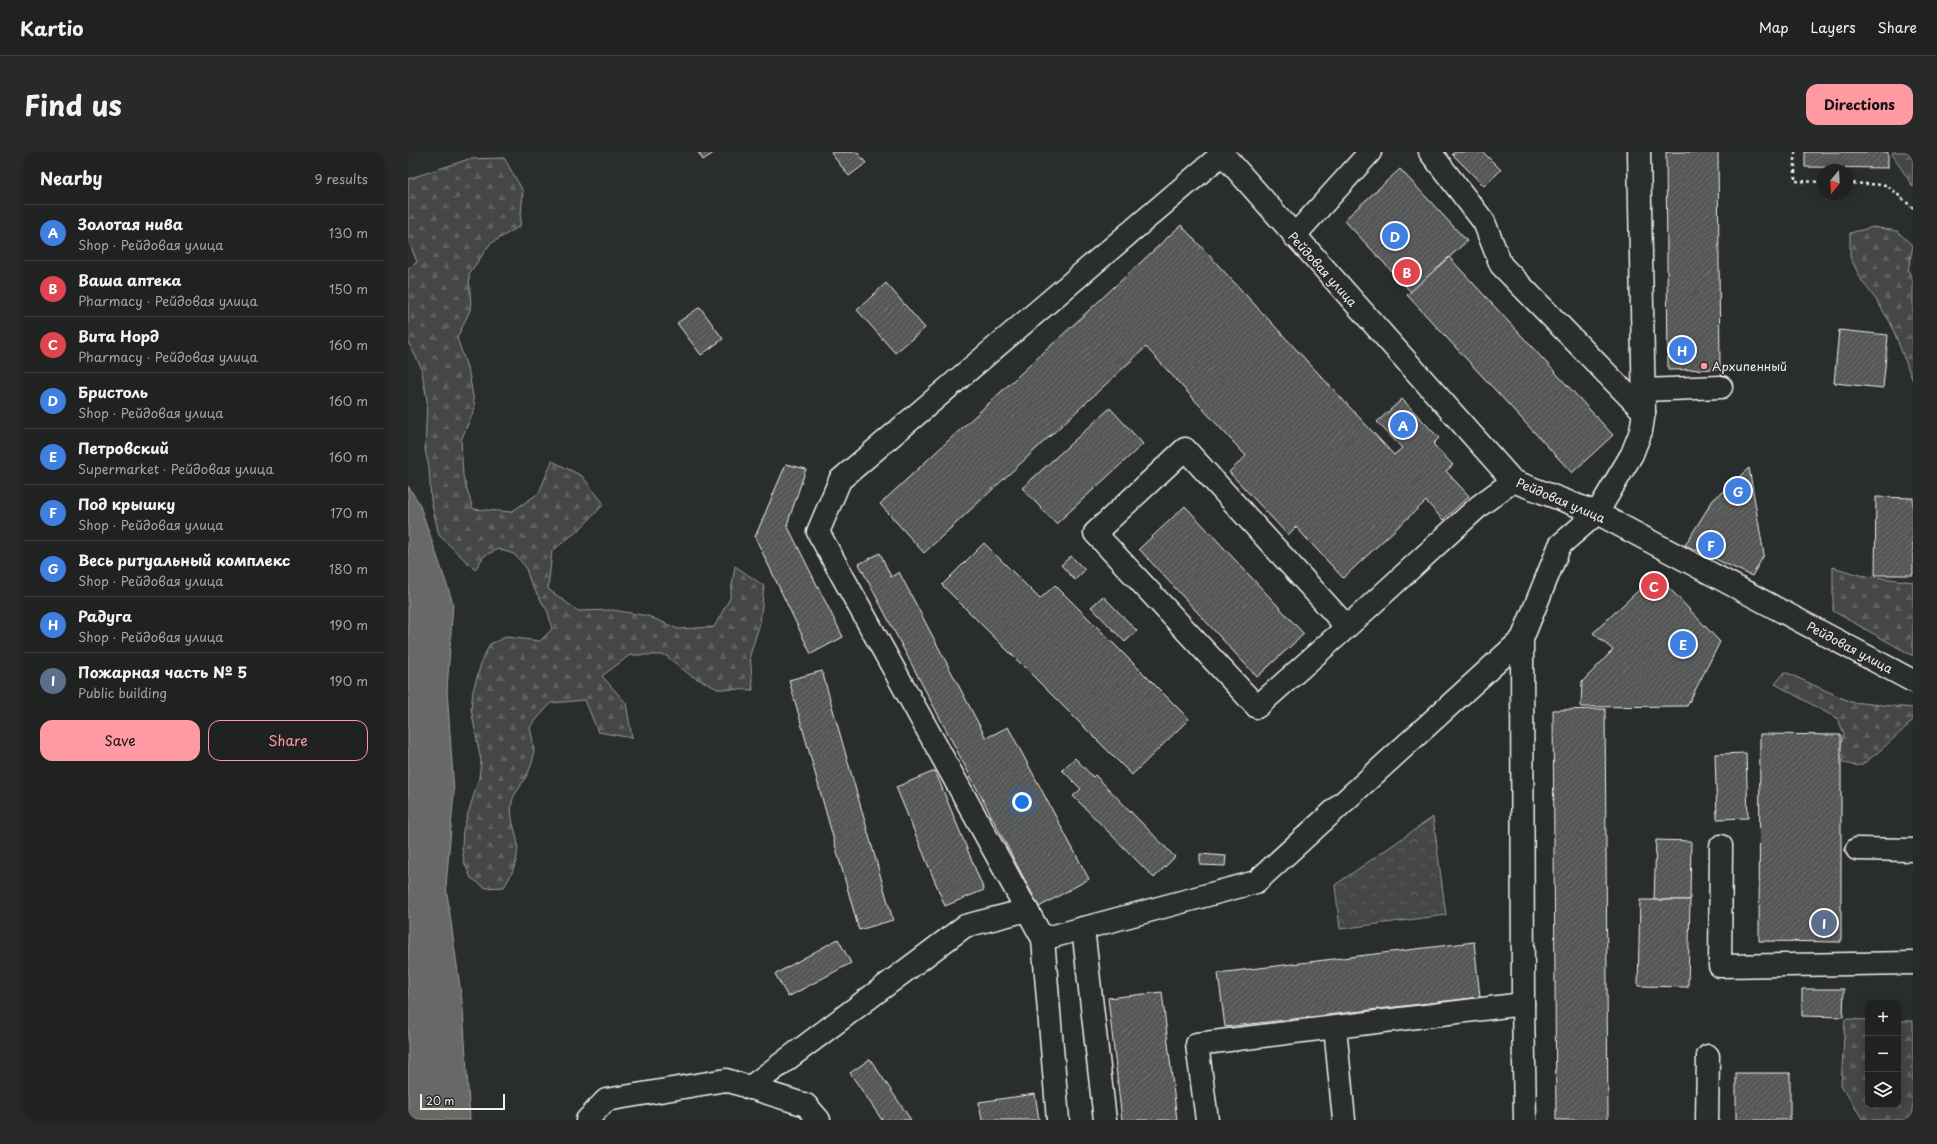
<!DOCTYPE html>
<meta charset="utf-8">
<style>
body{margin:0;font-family:"Playpen Sans",sans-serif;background:#282a2a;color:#f1f3f6}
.controls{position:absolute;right:12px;bottom:12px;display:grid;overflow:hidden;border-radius:8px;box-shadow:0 2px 10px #0003}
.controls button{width:36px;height:36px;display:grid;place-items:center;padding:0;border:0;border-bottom:1px solid #3d3f40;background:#202222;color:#f1f3f6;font:20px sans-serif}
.compass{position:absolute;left:1409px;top:12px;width:36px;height:36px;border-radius:50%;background:#202222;box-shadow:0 2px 10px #0003;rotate:198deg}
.scale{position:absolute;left:12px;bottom:10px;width:85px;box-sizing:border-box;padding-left:4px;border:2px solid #f4f1e8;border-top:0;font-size:11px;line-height:14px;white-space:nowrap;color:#f4f1e8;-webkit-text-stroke:3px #2a2d2e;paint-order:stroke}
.you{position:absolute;left:614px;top:650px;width:14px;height:14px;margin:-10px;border:3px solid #fff;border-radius:50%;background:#1a73e8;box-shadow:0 0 0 6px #1a73e833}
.badge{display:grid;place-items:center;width:26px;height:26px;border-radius:50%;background:#ff9aa2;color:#fff;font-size:13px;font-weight:700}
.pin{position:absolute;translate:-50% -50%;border:2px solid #fff;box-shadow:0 1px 4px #0006}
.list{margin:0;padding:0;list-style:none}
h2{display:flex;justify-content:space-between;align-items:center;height:52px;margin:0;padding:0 16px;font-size:17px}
h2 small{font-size:13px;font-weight:400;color:#a2a4a5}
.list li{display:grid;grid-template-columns:26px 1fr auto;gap:12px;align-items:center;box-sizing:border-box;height:56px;padding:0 16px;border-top:1px solid #3d3f40}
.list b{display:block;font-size:15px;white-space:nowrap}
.list p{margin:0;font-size:13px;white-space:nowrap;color:#a2a4a5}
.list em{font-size:13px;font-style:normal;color:#a2a4a5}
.actions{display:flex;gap:8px;padding:12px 16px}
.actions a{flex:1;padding:9px 0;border:1px solid #ff9aa2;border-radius:12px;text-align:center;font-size:14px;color:#ff9aa2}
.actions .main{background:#ff9aa2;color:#111}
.icon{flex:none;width:22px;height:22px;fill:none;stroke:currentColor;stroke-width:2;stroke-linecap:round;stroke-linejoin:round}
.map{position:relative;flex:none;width:1505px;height:968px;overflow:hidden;border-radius:12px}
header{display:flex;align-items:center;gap:24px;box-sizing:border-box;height:56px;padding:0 20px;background:#202222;border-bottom:1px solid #3d3f40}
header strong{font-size:19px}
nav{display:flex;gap:22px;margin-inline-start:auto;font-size:14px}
.intro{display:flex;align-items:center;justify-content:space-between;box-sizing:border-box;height:96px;padding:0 24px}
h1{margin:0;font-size:28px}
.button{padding:10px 18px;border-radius:12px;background:#ff9aa2;color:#111;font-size:14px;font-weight:700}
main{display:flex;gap:24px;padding:0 24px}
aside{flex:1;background:#202222;border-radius:12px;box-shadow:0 2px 10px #0003}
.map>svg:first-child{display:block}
.forest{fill:url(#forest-firs);stroke:#9c9c96}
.park{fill:url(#park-crowns);stroke:#9c9c96}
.water{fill:#676866;stroke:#9f9f9a}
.building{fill:url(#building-hatch);stroke:#f4f1e8}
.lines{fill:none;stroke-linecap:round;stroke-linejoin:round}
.minor-casing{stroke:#f4f1e8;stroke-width:25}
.path{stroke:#f4f1e8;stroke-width:2.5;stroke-dasharray:3 3;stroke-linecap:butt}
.minor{stroke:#2a2d2e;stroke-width:22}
.poi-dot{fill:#ff9aa2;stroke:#2a2d2e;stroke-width:1.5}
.labels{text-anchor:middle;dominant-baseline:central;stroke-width:3;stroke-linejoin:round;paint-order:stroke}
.street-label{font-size:12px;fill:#f4f1e8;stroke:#2a2d2e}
.poi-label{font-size:12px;fill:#f4f1e8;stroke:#2a2d2e;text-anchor:start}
</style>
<header>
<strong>Kartio</strong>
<nav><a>Map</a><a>Layers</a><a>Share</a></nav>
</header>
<div class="intro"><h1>Find us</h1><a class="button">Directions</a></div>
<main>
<aside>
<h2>Nearby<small>9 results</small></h2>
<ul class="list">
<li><span class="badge" style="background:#3f7fe0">A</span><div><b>Золотая нива</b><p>Shop · Рейдовая улица</p></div><em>130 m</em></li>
<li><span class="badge" style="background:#e0444e">B</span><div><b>Ваша аптека</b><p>Pharmacy · Рейдовая улица</p></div><em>150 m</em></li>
<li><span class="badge" style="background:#e0444e">C</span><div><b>Вита Норд</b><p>Pharmacy · Рейдовая улица</p></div><em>160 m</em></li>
<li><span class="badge" style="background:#3f7fe0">D</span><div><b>Бристоль</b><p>Shop · Рейдовая улица</p></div><em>160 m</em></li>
<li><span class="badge" style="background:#3f7fe0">E</span><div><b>Петровский</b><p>Supermarket · Рейдовая улица</p></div><em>160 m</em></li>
<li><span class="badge" style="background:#3f7fe0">F</span><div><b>Под крышку</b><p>Shop · Рейдовая улица</p></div><em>170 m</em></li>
<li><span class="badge" style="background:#3f7fe0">G</span><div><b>Весь ритуальный комплекс</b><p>Shop · Рейдовая улица</p></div><em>180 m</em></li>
<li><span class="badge" style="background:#3f7fe0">H</span><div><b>Радуга</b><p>Shop · Рейдовая улица</p></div><em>190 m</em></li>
<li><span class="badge" style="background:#5c6f8a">I</span><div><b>Пожарная часть № 5</b><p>Public building</p></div><em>190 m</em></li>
</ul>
<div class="actions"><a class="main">Save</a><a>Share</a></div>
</aside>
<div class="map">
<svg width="1505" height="968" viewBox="0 0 1505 968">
<defs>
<pattern id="forest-firs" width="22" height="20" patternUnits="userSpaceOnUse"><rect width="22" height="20" fill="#444645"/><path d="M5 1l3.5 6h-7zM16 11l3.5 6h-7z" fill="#606160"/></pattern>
<pattern id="park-crowns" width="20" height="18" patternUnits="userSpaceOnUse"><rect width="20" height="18" fill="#444645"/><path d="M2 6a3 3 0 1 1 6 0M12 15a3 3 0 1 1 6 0" fill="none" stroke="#606160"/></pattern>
<pattern id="building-hatch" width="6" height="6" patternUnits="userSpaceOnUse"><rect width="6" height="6" fill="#555756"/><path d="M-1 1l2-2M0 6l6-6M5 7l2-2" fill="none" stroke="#6e706e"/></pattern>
</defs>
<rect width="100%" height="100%" fill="#2a2d2e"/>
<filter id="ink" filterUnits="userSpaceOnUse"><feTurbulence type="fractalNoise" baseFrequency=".025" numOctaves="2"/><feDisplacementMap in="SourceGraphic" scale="8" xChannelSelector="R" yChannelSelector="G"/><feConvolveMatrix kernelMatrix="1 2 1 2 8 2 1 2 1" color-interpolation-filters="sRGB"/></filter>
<g filter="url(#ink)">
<!-- forest -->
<g class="forest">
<path d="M1485,0H1505V35L1484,2Z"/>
<path d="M96,6L115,39L112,74L82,92L61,122L63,156L49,186L61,221L67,256L53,288L55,324L65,357L103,360L131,341L144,309L174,324L196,352L172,377L144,399L140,437L170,459L205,458L240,464L270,477L306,475L322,446L327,414L356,434L352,471L342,503L345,538L310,537L282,523L257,503H222L194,524L218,551L224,586L190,580L177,548L143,551L122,575C128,603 128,608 113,633C110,638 105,644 104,650C102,663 105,671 108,683C113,703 106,719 96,735L78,736L63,726L56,710L54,694L55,678L71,626L73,609L63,557L65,539L74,508L82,492L98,485L132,489L144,477L140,460L123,432L117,414L106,402L90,397L76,404L67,418L31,383L27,366L23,348L21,315L17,298L19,248L13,215L0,190V117L9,110L0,87V27L61,7Z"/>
<path d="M1465,75L1489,79L1505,94L1500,118L1505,128V229L1483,172L1469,149L1454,129L1442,105V81Z"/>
<path d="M1425,415L1451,423L1505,430V504L1425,459Z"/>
<path d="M1377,520L1443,550L1505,556V568C1499,575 1460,610 1453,613C1446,615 1441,612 1435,610L1431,601L1436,582L1430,567L1367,532Z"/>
<path d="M1437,867L1460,868V953H1490V869H1505V968H1455L1433,933Z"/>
</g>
<!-- park -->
<path class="park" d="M1025,665L1038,763L932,777L927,733Z"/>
<!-- water -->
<path class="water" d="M0,334L11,351L45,451L39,538L46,640L38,734L55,857L62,968H0Z"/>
<!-- building -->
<g class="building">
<path d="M290,0H307L295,8Z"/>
<path d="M424,0H449L458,11L441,24L423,1Z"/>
<path d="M1047,0H1075L1093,18L1076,34L1044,2Z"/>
<path d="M1258,0H1310L1312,217L1260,218Z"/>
<path d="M1397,0H1480V16L1397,15Z"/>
<path d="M992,17L1059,89L1003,140L936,68Z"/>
<path d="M773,73L986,303L994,296L969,270L994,247L1031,286L1025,292L1045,313L1038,319L1061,344L1035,368L1018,349L935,426L888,375L880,383L821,320L838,304L738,195L516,401L472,352Z"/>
<path d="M1041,105L1205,283L1164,321L999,143Z"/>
<path d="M478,131L517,176L487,201L449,158Z"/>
<path d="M292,155L315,187L293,203L269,171Z"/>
<path d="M1431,178L1480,183L1475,236L1426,231Z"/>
<path d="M702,256L735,292L648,372L614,336Z"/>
<path d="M378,312L398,317L379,373L435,485L403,502L347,385Z"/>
<path d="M1341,316L1356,403L1344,424L1277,393L1305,348Z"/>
<path d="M1468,345L1505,346V423H1467Z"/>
<path d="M777,354L896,482L849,525L731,397Z"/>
<path d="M576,391L632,447L647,433L781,567L724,623L534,433Z"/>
<path d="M472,401L483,425L491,420L578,586L600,575L681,727L631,755L451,412Z"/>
<path d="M663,404L677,418L667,428L653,413Z"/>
<path d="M1248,422L1312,490L1279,554L1173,555L1174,530L1205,498L1185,481Z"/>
<path d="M695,444L729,479L717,490L683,455Z"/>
<path d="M414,519L485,768L451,778L381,528Z"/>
<path d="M1197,557L1200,968H1148L1145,558Z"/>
<path d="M1352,582L1433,583V790L1351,789Z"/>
<path d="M1338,601L1340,666L1309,667L1307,602Z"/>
<path d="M667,606L685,625L687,623L767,705L746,726L665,644L673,637L654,618Z"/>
<path d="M527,619L576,738L537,754L488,635Z"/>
<path d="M1248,688L1283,689L1282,748H1246Z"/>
<path d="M792,702L818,704L817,714L792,713Z"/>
<path d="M1232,748H1282L1280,835L1230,834Z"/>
<path d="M430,787L443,811L380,845L367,822Z"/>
<path d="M1066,790L1072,845L817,875L810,821Z"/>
<path d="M1394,837H1436L1435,865L1394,864Z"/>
<path d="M754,840L769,968H714L700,846Z"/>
<path d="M462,907L503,968H474L442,921Z"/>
<rect x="1328" y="921" width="54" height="47"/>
<path d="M627,942L631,968H574L571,950Z"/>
</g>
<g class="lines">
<defs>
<g id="minor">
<path d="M813,0L1105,329L1189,361L1505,529"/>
<path d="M1022,0L1076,70L1093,113L1236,260L1233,279L1224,302L1189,361L1152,393L1114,487L1115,852L1117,968"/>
<path d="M1231,0L1236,260"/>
<path d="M886,84L962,0"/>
<path d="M1235,238L1313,235"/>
<path d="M939,475L777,297L687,381L849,555L939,475L1071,354L1105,329"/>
<path d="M1313,694L1312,814L1505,811"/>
<path d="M1449,697L1505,698"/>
<path d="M675,776L697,968"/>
<path d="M635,787L848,730L1114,487"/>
<path d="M927,875L936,968"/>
<path d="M341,936L557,774L619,758"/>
<path d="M179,968L198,948L318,928L398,953L411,968"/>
<path d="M650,968L635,787L410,380L432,328L814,2"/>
<path d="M799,968L789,892L1115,852"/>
<path d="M1299,968L1300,904"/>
</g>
</defs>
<!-- minor casing -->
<use href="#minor" class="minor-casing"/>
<!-- path -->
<g class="path">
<path d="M1387,0V29L1415,30"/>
<path d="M1439,31L1479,33L1505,56"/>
</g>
<!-- minor -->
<use href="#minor" class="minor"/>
</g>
</g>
<!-- markers -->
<circle class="poi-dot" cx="1296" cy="214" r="4"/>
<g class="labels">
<!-- street labels -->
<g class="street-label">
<text transform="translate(915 117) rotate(48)">Рейдовая улица</text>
<text transform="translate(1153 348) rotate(23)">Рейдовая улица</text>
<text transform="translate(1442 495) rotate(28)">Рейдовая улица</text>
</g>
<!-- poi labels -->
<g class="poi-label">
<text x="1304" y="214">Архипенный</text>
</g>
</g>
</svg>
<div class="controls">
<button>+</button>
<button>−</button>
<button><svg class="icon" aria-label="layers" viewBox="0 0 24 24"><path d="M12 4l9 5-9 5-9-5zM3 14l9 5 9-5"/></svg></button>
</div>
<svg class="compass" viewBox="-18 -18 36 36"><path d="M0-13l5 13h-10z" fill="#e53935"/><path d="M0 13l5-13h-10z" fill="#a2a4a5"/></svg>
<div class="scale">20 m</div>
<div class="you"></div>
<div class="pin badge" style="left:995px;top:273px;background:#3f7fe0">A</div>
<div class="pin badge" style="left:999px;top:120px;background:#e0444e">B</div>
<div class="pin badge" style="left:1246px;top:434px;background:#e0444e">C</div>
<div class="pin badge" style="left:987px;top:84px;background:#3f7fe0">D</div>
<div class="pin badge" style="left:1275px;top:492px;background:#3f7fe0">E</div>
<div class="pin badge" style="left:1303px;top:393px;background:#3f7fe0">F</div>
<div class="pin badge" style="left:1330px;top:339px;background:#3f7fe0">G</div>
<div class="pin badge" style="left:1274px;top:198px;background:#3f7fe0">H</div>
<div class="pin badge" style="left:1416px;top:771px;background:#5c6f8a">I</div>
</div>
</main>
